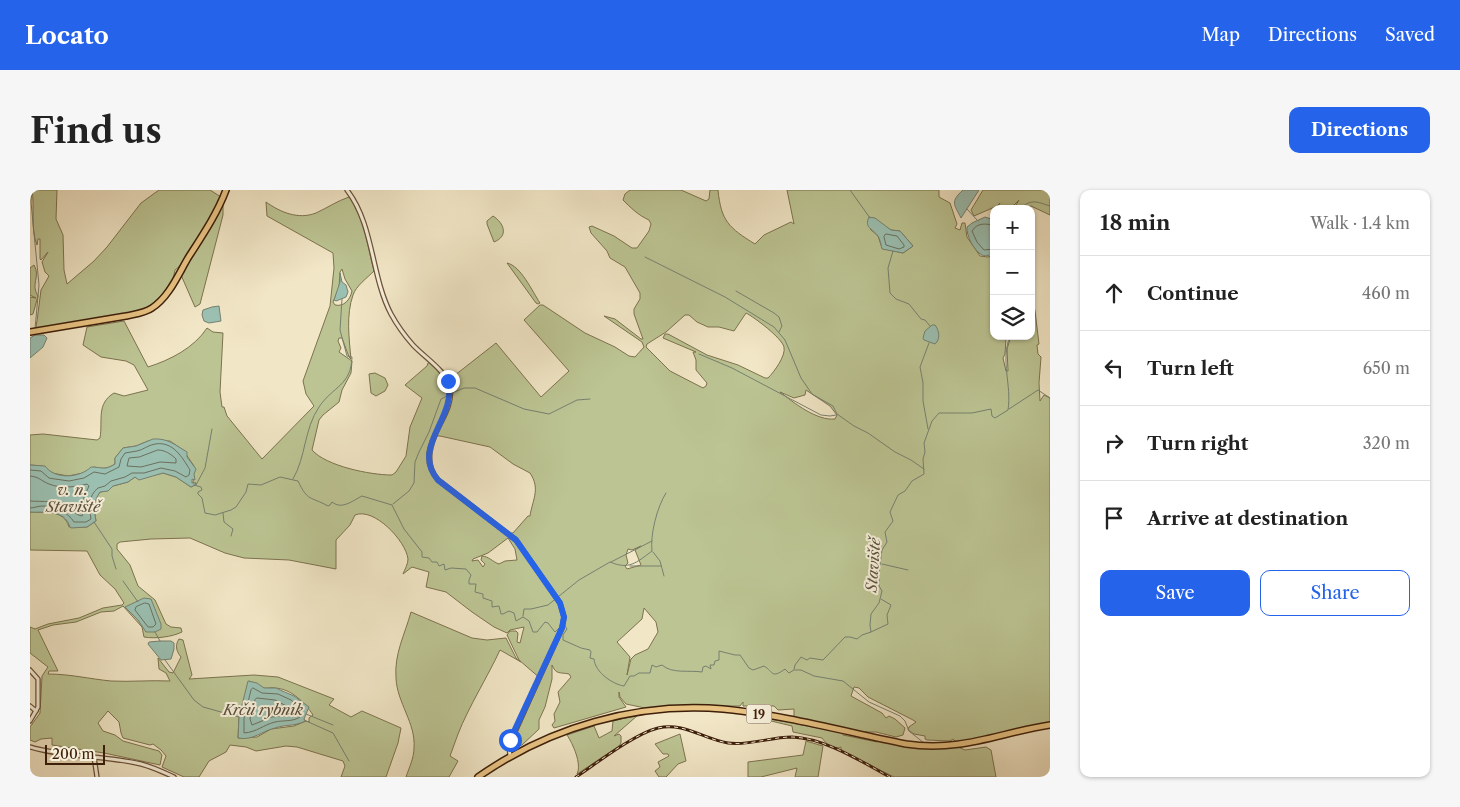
<!DOCTYPE html>
<meta charset="utf-8">
<style>
body{margin:0;font-family:"Libre Caslon Text",serif;background:#f6f6f6;color:#222}
.controls{position:absolute;right:15px;top:15px;display:grid;overflow:hidden;border-radius:10px;box-shadow:0 1px 4px #0004}
.controls button{width:45px;height:45px;display:grid;place-items:center;padding:0;border:0;border-bottom:1px solid #e0e0e0;background:#fff;color:#222;font:25px sans-serif}
.scale{position:absolute;left:15px;bottom:12px;width:60px;box-sizing:border-box;padding-left:5px;border:2px solid #3e1f0a;border-top:0;font-size:14px;line-height:18px;white-space:nowrap;color:#3e1f0a;-webkit-text-stroke:4px #f6efda;paint-order:stroke}
.stop{position:absolute;width:15px;height:15px;margin:-11px;border:4px solid #2563eb;border-radius:50%;background:#fff}
.stop.end{background:#2563eb;border-color:#fff;box-shadow:0 1px 5px #0008}
.list{margin:0;padding:0;list-style:none}
h2{display:flex;justify-content:space-between;align-items:center;height:65px;margin:0;padding:0 20px;font-size:21px}
h2 small{font-size:16px;font-weight:400;color:#767676}
.list li{display:grid;grid-template-columns:32px 1fr auto;gap:15px;align-items:center;box-sizing:border-box;height:75px;padding:0 20px;border-top:1px solid #e0e0e0}
.list b{display:block;font-size:19px;white-space:nowrap}
.list em{font-size:16px;font-style:normal;color:#767676}
.actions{display:flex;gap:10px;padding:15px 20px}
.actions a{flex:1;padding:11px 0;border:1px solid #2563eb;border-radius:10px;text-align:center;font-size:18px;color:#2563eb}
.actions .main{background:#2563eb;color:#fff}
.icon{flex:none;width:28px;height:28px;fill:none;stroke:currentColor;stroke-width:2;stroke-linecap:round;stroke-linejoin:round}
.map{position:relative;flex:none;width:1020px;height:587px;overflow:hidden;border-radius:10px}
header{display:flex;align-items:center;gap:30px;box-sizing:border-box;height:70px;padding:0 25px;background:#2563eb;color:#fff}
header strong{font-size:24px}
nav{display:flex;gap:28px;margin-inline-start:auto;font-size:18px}
.intro{display:flex;align-items:center;justify-content:space-between;box-sizing:border-box;height:120px;padding:0 30px}
h1{margin:0;font-size:35px}
.button{padding:12px 22px;border-radius:10px;background:#2563eb;color:#fff;font-size:18px;font-weight:700}
main{display:flex;gap:30px;padding:0 30px}
aside{flex:1;background:#fff;border-radius:10px;box-shadow:0 1px 4px #0004}
.map>svg:first-child{display:block}
.green{fill:#bcc493;stroke:#7d724e;fill-rule:evenodd}
.water{fill:#9bc0b2;stroke:#76806f}
.lines{fill:none;stroke-linecap:round;stroke-linejoin:round}
.shore{stroke:#6c705e;stroke-width:1}
.stream{stroke:#76806f;stroke-width:1}
.minor-casing{stroke:#6b5139;stroke-width:5.5}
.major-casing{stroke:#3e1f0a;stroke-width:8}
.minor{stroke:#f6efda;stroke-width:3}
.major{stroke:#e8c383;stroke-width:5}
.rail-casing{stroke:#3e1f0a;stroke-width:3}
.rail{stroke:#f6efda;stroke-width:1;stroke-dasharray:4;stroke-linecap:butt}
.route{stroke:#2563eb;stroke-width:6}
.labels{text-anchor:middle;dominant-baseline:central;stroke-width:4;stroke-linejoin:round;paint-order:stroke}
.shield{fill:#f6efda;stroke:#755d48;stroke-width:1}
.shield-label{font-size:12px;font-weight:bold;fill:#3e1f0a}
.water-label{font-size:15px;font-style:italic;fill:#5a4f3c;stroke:#f6efda}
</style>
<header>
<strong>Locato</strong>
<nav><a>Map</a><a>Directions</a><a>Saved</a></nav>
</header>
<div class="intro"><h1>Find us</h1><a class="button">Directions</a></div>
<main>
<div class="map">
<svg width="1020" height="587" viewBox="0 0 1020 587">
<rect width="100%" height="100%" fill="#f1e6c6"/>
<filter id="stains"><feTurbulence type="fractalNoise" baseFrequency=".004" numOctaves="4"/><feColorMatrix values="0 0 0 0 .2 0 0 0 0 .09 0 0 0 0 .02 0 0 0 .5 -.17"/></filter>
<radialGradient id="worn" r=".72"><stop offset=".6" stop-color="#630" stop-opacity="0"/><stop offset="1" stop-color="#630" stop-opacity=".3"/></radialGradient>
<!-- green -->
<g class="green">
<path d="M2,0H27L26,29L33,45L34,80L37,94L64,71L77,57L111,13L129,0H180L191,7L180,28L151,75L145,80L143,89L131,106L121,115L113,119L94,124L8,139L6,136L7,131L11,100L19,86L15,82L12,72L18,62L11,70L10,69V49H8L7,55C0,38 5,17 2,0Z"/>
<path d="M600,0H651L676,11L679,9L680,0H688C691,31 699,38 725,54L734,45L761,32L764,34L757,0H909V7L920,13L927,34L925,38L930,40L932,33H935L937,47L950,66L958,67L964,65L962,84L964,86V146H980L976,148L975,164L973,168L976,181H978L977,159L981,146H1001V104L1005,121L1009,154L1007,155L1008,164L1011,167L1009,193L1010,211L1014,205L1020,208V533L927,553L923,549L920,551L897,550L895,549V546L884,544L878,540L879,537L886,532L883,530L838,507L829,498L824,497L821,506L852,523L856,528L859,526L865,529L875,538L873,545L866,547L846,542H831L764,527V519L748,520L744,516H713V512L710,516H639L615,518L596,514L590,507L589,502V507L596,517L524,538L522,535L525,531L524,524L530,512L528,502L541,487L539,484C530,482 526,485 522,475V489L515,517L509,530V539L492,555L480,559L511,489L489,470L477,445L480,441H486L488,443L487,452L490,453L494,437L480,440L477,443L464,437L442,422L416,402L396,397L399,382L382,377L373,384C375,379 378,374 378,369C376,351 344,317 325,325L320,335L306,350V379L259,370L214,368L195,363L160,348L121,349L90,352L87,354V359L100,375L108,396L125,410L136,434L141,437L151,438L152,442C142,447 125,449 114,447L112,437L93,416L84,421L71,422L46,432L23,435L8,440L28,481H19L18,484C40,484 60,489 81,491C101,492 121,490 140,491L136,483L129,479L128,468L139,482L143,483L151,467C146,461 145,455 149,449L153,450L162,485L159,489L224,485L248,487L304,509L299,515L321,527L332,521L371,538L368,553L356,587H311L315,576L313,571L267,557L256,556L226,561L216,557L200,555L196,562L179,571L169,587H154L132,577L136,566L131,560L123,554L120,555L93,548L91,543L89,532L78,521L68,533L73,541L85,545L93,551L129,561L132,565L130,575L74,563L22,555V548L11,549L5,552L0,550V537L10,523L12,486L18,477L0,463V437L5,439L18,434L49,428L73,418L92,415L94,413L85,399L70,385L57,361L0,360V322C14,323 34,319 39,337H57L66,331C64,320 63,312 70,302L77,301L83,296L98,292L105,287L109,289L133,283L146,287L161,297L165,295L166,293H163L164,276L153,260L140,251H118L106,256L93,258L85,268V274C77,279 73,279 64,277L53,283L38,286L22,283L12,276L0,275V245L13,244L67,250L70,248C73,230 66,214 84,203L94,206L118,200L104,175L96,171L71,167L53,155L57,137L94,131L118,177C140,170 164,158 177,138L183,142L193,143L190,202L192,217H194L197,226L232,269L284,216L276,204L273,191L300,116L304,78L303,63L237,26L236,12C250,22 268,30 286,23C297,18 307,11 319,7C334,24 338,59 344,81C337,88 326,96 323,105C316,125 319,148 321,169L319,167L312,148H309L308,151L311,158L309,162L322,171L321,183L312,200L309,212L293,225L289,230L282,260C296,276 340,285 362,285L366,282L376,266L380,237L392,208L375,195L397,176L398,173L402,171L419,186L420,189L466,153L511,207L539,181L494,130L510,115H513L555,143L585,157L599,166L605,167L614,157L612,152L574,126L585,129L611,149H613L604,124V119L610,109V103L595,77L580,68L577,61L561,43L559,37L562,36L584,46L602,58H607L619,41L621,34L619,30C608,25 601,18 593,10L595,4ZM857,38L861,40L870,41L883,56L873,63L852,58L848,46L840,39ZM312,79L315,89L322,101C320,110 314,117 305,115L303,112L309,98L310,82ZM716,123C724,127 752,148 754,157C756,166 744,182 738,188H735L708,175L677,165L638,144H635L633,148L666,162H663L666,170V180L677,193L676,196L673,198L640,181L616,157L617,154L636,142L655,125H659L667,132L678,137H689L704,141ZM776,200L800,216L807,225L805,229C787,231 764,213 750,202L764,208L775,205ZM407,246H410L460,257L483,274L500,283C511,299 502,311 500,326H498L483,343H480L409,289C399,274 401,262 407,246ZM478,348L485,359L487,370L475,371L469,374C463,372 458,366 452,366L451,370L455,374L453,377L448,370L442,371L443,369L458,363ZM611,356L605,360L611,375L597,379L595,376L598,373L596,365L598,359L602,360ZM614,418L626,432L628,442L618,459L605,465L601,469L597,485L600,467L587,452L612,429ZM219,491C225,493 228,496 233,498C237,499 241,497 245,498C262,499 275,513 283,525L279,528V532L276,531L264,536L241,539L227,547L208,548L209,527Z"/>
<path d="M953,0H1020V25L1001,16L994,19H981L986,15L989,10L980,19H967L970,13L967,16L944,26L941,20Z"/>
<path d="M193,15V25L170,114L165,117L151,85Z"/>
<path d="M463,26C474,33 479,46 464,52L457,34V31Z"/>
<path d="M477,73C491,76 502,101 510,113L508,114L506,113Z"/>
<path d="M4,75C11,87 0,94 8,106L3,124L0,125V107L6,108L0,105V78Z"/>
<path d="M345,183L355,188L358,195L355,201L346,206L341,203L339,184Z"/>
<path d="M381,422L442,448L457,450L476,448L486,468L491,472L470,460C457,488 439,516 428,544C425,551 423,559 420,566L428,571L419,587H376C379,578 384,568 384,558C386,533 367,513 366,488C364,464 375,444 381,422Z"/>
<path d="M608,525L584,546L589,544L591,546V553L589,556L547,584C552,574 543,554 537,545L564,536L569,548L582,541L583,531Z"/>
<path d="M720,525L813,543V545L847,552L849,550L899,558L928,557L935,560L956,557L961,560L966,587H864L814,562L811,560V557C804,560 795,553 792,548L763,542L762,536L720,526Z"/>
<path d="M650,544L656,571L648,574L636,587H629L625,581L630,577L628,572L639,566L638,564H633L625,554Z"/>
<path d="M776,551L793,556L788,587H765L767,578L731,587H718V572L773,565Z"/>
</g>
<!-- water -->
<g class="water">
<path d="M933,0H949L931,28C924,14 920,12 933,0Z"/>
<path d="M839,27L845,28L861,40L870,41L883,56L873,63L852,59C851,55 850,49 848,46C842,38 834,38 839,27Z"/>
<path d="M955,27L964,30V63C960,65 956,67 952,65C944,61 936,45 937,37L942,33Z"/>
<path d="M310,83L312,92L316,95L318,102L316,107L306,111L304,110L310,92Z"/>
<path d="M189,116L191,131L179,133L174,131L172,125L173,120L182,117Z"/>
<path d="M902,135H905C909,140 911,149 905,154L894,150L893,148L895,141Z"/>
<path d="M5,145H14L17,148L13,157L0,168V148Z"/>
<path d="M123,249C138,248 145,255 157,262V267L166,279L164,284L165,290L162,289V293H166L165,295L161,297L146,287L133,283L109,290L105,287L98,292L83,296L78,301L70,302C63,312 64,320 66,331L57,337L41,338C39,336 39,333 37,331C29,319 11,323 0,322V275L15,276C25,290 50,288 61,277C73,277 74,281 85,274V268L93,258L106,256Z"/>
<path d="M114,408L121,409L131,434V439L125,442H116L108,430L95,417Z"/>
<path d="M130,451H141L144,453V459L141,469L131,470L118,454L119,452Z"/>
<path d="M218,491L227,493L234,498H246L250,500L264,506L279,517L274,529L276,531C262,537 257,534 245,538C232,541 223,551 208,548L209,527Z"/>
</g>
<g class="lines">
<!-- shore -->
<g class="shore">
<path d="M964,35C955,34 948,32 942,41L947,52L954,60L964,59"/>
<path d="M856,44L867,46L874,55V57L869,59L856,55L854,47Z"/>
<path d="M128,260C135,260 141,264 146,269V273L130,272L111,277L97,276L99,268L109,267Z"/>
<path d="M0,280L11,281L19,288L25,289L39,291L54,288L64,282L75,284L89,277L91,269L95,263C99,262 103,262 107,261C113,260 118,255 125,254C143,251 152,267 160,280L159,285L156,287L145,281L131,278L114,283H102L95,287L81,291L75,296L68,298C58,306 59,317 61,329L56,332H44C38,322 24,316 12,316C8,316 4,318 0,318"/>
<path d="M0,286C10,287 11,291 19,294C31,299 45,297 57,294L59,296L54,307L53,324L52,326C45,325 43,320 38,317C24,310 14,312 0,311"/>
<path d="M115,413L119,414L126,434L123,437H118L105,420L106,417Z"/>
<path d="M223,498L232,503L248,504L261,510L272,519L270,527C262,532 254,530 245,532C233,535 227,542 214,543V528L221,500Z"/>
<path d="M227,508L245,510L264,520L265,523L261,525L242,527L222,535L220,529L225,510Z"/>
</g>
<!-- stream -->
<g class="stream">
<path d="M2,0L1,12L9,95L5,139"/>
<path d="M820,0L840,28"/>
<path d="M937,19L948,31"/>
<path d="M990,19C1001,8 1007,12 1020,16"/>
<path d="M863,61L858,78L860,103L866,109L879,114L891,129L895,130L900,136"/>
<path d="M615,67L695,107L744,137L755,150L771,188L782,204L803,216L807,224L824,236L838,243L865,262L881,270L894,279"/>
<path d="M706,101L744,123L749,127L752,136L749,142"/>
<path d="M669,164L702,178L791,225L800,226L806,225"/>
<path d="M422,203L434,198H445L494,219L519,224L547,210L560,209"/>
<path d="M979,219L1008,200L1020,208"/>
<path d="M898,239L893,211V193L890,177L899,153"/>
<path d="M263,289C276,267 274,239 289,217C303,196 321,196 322,167L317,166L310,140L312,109"/>
<path d="M164,295L171,297L172,300L168,302V304L172,308L175,323L185,325L201,320L206,317L216,302L218,294L231,295L250,287L268,291C278,312 280,306 298,316L300,315L302,312C312,320 322,311 332,306L362,315L374,339L392,362V367L399,368L402,372H407L409,376L414,374L415,380L421,378L436,379L441,385L439,390V394H446L445,402L453,404V408L462,411V417L469,416L471,424H473L479,421L484,423L486,431L493,427L499,431L503,442H507L515,432L518,433L525,442L531,436H535L537,439L533,445V450L551,458L560,460L561,462L560,468L564,469C565,482 582,494 594,496L600,486H604L609,483H620L622,475L626,477L632,475C642,484 659,480 672,482L673,477L676,476L681,479L680,475H684L685,471L689,470V461L705,465H710L719,478L723,480L734,476C744,482 741,489 755,479L759,483L764,480L765,475L771,467L777,470L780,468L793,470L815,447H820L827,449L832,445L841,442L840,435L841,424L849,413L852,401L849,396V382L852,360L857,352L855,342L863,331L860,322L868,305L875,301L882,291L894,284L893,269L895,262L894,253L902,231L909,223H942L961,219L962,226L965,228L978,220C982,195 970,171 980,146"/>
<path d="M166,295L175,278L182,239"/>
<path d="M363,314L379,301L384,293L385,272L389,262L399,242L411,209L419,205"/>
<path d="M193,323L194,332L203,339L201,346"/>
<path d="M64,332L82,359V366L86,379"/>
<path d="M623,362L630,371L634,386"/>
<path d="M581,372L622,351"/>
<path d="M852,374L878,380"/>
<path d="M600,376H631"/>
<path d="M93,391L108,412"/>
<path d="M493,426L494,419H501L518,415L549,390L580,372C599,380 606,373 622,361C620,345 627,317 636,303"/>
<path d="M125,442L130,451"/>
<path d="M841,442L858,434L857,425L861,415L851,409"/>
<path d="M135,470L164,510L173,517L209,527"/>
<path d="M765,480H771L784,486L813,491L839,512L870,526L875,531L879,541L894,553"/>
<path d="M276,524L303,535"/>
<path d="M274,530L303,543L319,571"/>
</g>
<defs>
<g id="minor">
<path d="M317,0C344,35 341,86 361,124C367,135 375,146 383,155C395,168 417,181 420,198C426,228 380,257 408,290L486,350L530,413L534,427L532,438L481,550L479,556L480,566"/>
<path d="M0,480L8,489V517L0,531"/>
<path d="M0,516L6,521"/>
<path d="M0,557C36,568 75,565 111,574C123,577 133,582 144,587"/>
<path d="M64,567L67,587"/>
</g>
<g id="major">
<path d="M0,142L96,126C105,124 115,123 122,118C139,107 148,85 158,68C172,46 187,24 196,0"/>
<path d="M448,587C520,537 606,512 693,519C755,525 816,542 876,554C932,562 968,543 1020,535"/>
</g>
</defs>
<!-- minor casing -->
<use href="#minor" class="minor-casing"/>
<!-- major casing -->
<use href="#major" class="major-casing"/>
<!-- minor -->
<use href="#minor" class="minor"/>
<!-- major -->
<use href="#major" class="major"/>
<defs>
<path id="rail" d="M546,587C567,573 604,544 628,538C654,532 673,549 698,553C719,556 740,547 762,547C795,548 832,572 860,587"/>
</defs>
<!-- rail casing -->
<use href="#rail" class="rail-casing"/>
<!-- rail -->
<use href="#rail" class="rail"/>
</g>
<g class="lines">
<!-- route -->
<path class="route" d="M418,191C428,227 380,257 408,290L486,350L530,413L534,427L532,438L480,550"/>
</g>
<g class="labels">
<!-- shield labels -->
<rect class="shield" x="716.5" y="514.5" width="25" height="19" rx="4"/>
<g class="shield-label">
<text x="729" y="524">19</text>
</g>
<!-- water labels -->
<g class="water-label">
<text x="43" y="299">v. n.<tspan x="43" dy="17">Staviště</tspan></text>
<text transform="translate(843 375) rotate(-86)">Staviště</text>
<text x="233" y="519">Krčů rybník</text>
</g>
</g>
<rect width="100%" height="100%" filter="url(#stains)"/>
<rect width="100%" height="100%" fill="url(#worn)"/>
</svg>
<div class="controls">
<button>+</button>
<button>−</button>
<button><svg class="icon" aria-label="layers" viewBox="0 0 24 24"><path d="M12 4l9 5-9 5-9-5zM3 14l9 5 9-5"/></svg></button>
</div>
<div class="scale">200 m</div>
<div class="stop" style="left:480px;top:550px"></div>
<div class="stop end" style="left:418px;top:191px"></div>
</div>
<aside>
<h2>18 min<small>Walk · 1.4 km</small></h2>
<ul class="list">
<li><svg class="icon" aria-label="ahead" viewBox="0 0 24 24"><path d="M12 20V5M6 11l6-6 6 6"/></svg><div><b>Continue</b></div><em>460 m</em></li>
<li><svg class="icon" aria-label="left" viewBox="0 0 24 24"><path d="M17 20v-9H6M10 6l-5 5 5 5"/></svg><div><b>Turn left</b></div><em>650 m</em></li>
<li><svg class="icon" aria-label="right" viewBox="0 0 24 24"><path d="M7 20v-9h11M14 6l5 5-5 5"/></svg><div><b>Turn right</b></div><em>320 m</em></li>
<li><svg class="icon" aria-label="arrive" viewBox="0 0 24 24"><path d="M6 21V4h12l-3 4 3 4H6"/></svg><div><b>Arrive at destination</b></div></li>
</ul>
<div class="actions"><a class="main">Save</a><a>Share</a></div>
</aside>
</main>
